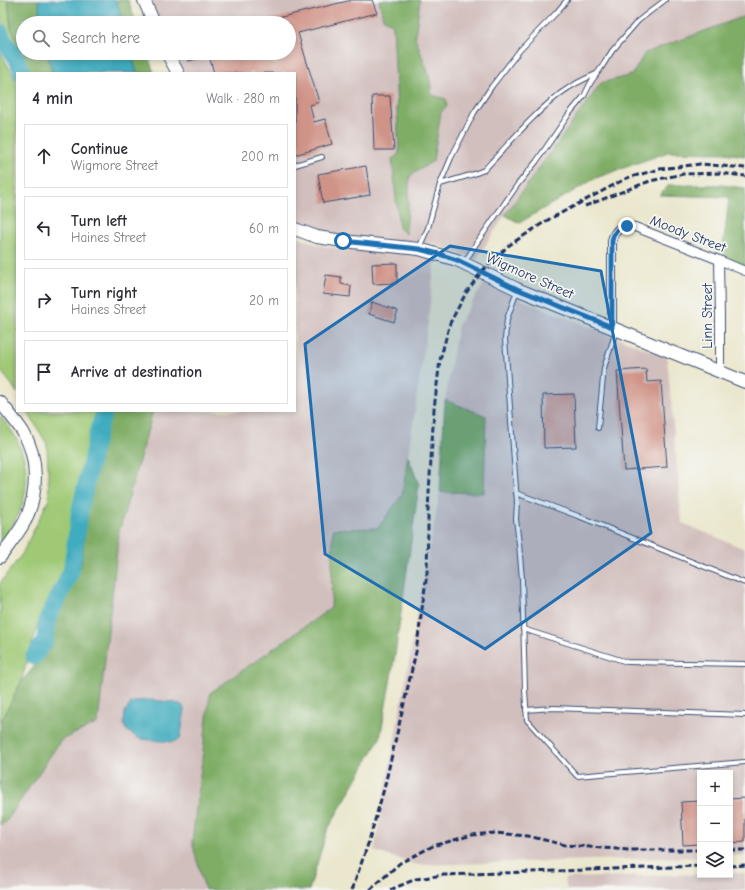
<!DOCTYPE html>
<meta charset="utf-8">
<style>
body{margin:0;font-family:"Comic Neue",sans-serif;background:#f7f7f7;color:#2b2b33}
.controls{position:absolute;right:12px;bottom:12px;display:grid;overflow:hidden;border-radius:0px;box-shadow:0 2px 6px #0003}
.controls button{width:36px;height:36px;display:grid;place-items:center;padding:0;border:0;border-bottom:1px solid #e1e1e2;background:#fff;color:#2b2b33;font:20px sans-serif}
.stop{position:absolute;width:12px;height:12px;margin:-9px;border:3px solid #1f6fb2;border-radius:50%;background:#fff}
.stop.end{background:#1f6fb2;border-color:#fff;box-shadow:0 1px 4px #0008}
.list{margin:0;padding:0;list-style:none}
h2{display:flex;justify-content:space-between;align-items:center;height:52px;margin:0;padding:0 16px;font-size:17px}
h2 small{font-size:13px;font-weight:400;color:#7c7c81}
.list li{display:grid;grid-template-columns:26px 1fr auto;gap:12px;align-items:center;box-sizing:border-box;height:64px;margin:0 8px 8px;padding:0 8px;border:1px solid #e1e1e2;border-radius:0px}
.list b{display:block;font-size:15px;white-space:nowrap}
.list p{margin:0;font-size:13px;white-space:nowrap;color:#7c7c81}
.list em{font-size:13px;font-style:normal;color:#7c7c81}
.icon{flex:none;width:22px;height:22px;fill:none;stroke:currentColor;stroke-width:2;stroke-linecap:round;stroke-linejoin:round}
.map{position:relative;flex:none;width:745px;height:890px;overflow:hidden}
.search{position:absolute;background:#fff;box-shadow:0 2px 6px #0003;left:16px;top:16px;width:280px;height:44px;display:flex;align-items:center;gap:10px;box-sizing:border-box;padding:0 14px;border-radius:22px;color:#7c7c81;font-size:15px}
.panel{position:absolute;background:#fff;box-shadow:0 2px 6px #0003;left:16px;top:72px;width:280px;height:340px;border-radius:0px}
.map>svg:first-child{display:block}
.industrial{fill:#d1bfbd}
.green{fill:#9fc975;stroke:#5d7c6a}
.forest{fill:#7fad66;stroke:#4d6e62}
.water{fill:#40acbf;stroke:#2e6e8e}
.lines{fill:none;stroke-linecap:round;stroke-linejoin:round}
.river{stroke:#40acbf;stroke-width:17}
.building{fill:#d09387}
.lane-casing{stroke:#3a4b6f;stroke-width:6}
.street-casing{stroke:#3a4b6f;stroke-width:10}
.secondary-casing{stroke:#3a4b6f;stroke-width:14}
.lane{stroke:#fff;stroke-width:4}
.street{stroke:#fff;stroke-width:8}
.secondary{stroke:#fff;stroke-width:12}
.rail{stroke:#1b2f5e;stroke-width:3;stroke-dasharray:6 3;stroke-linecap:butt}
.route{stroke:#1f6fb2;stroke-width:5}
.marked{fill:#1f6fb2;fill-opacity:0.2;stroke:#1f6fb2;stroke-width:3;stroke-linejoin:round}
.labels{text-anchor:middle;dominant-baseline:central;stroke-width:3.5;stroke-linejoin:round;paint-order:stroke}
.street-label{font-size:14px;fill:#1b2f5e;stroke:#f6f6f2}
</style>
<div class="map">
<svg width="745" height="890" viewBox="0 0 745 890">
<rect width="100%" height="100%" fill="#f6f6f2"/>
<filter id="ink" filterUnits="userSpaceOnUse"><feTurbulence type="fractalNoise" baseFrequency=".025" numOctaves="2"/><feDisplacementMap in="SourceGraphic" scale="8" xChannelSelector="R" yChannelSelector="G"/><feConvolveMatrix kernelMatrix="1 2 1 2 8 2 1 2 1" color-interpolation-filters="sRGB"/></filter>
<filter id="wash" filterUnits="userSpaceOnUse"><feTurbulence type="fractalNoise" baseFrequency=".012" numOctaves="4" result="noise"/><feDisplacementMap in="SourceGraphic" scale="16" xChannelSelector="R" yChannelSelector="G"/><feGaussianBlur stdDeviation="0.9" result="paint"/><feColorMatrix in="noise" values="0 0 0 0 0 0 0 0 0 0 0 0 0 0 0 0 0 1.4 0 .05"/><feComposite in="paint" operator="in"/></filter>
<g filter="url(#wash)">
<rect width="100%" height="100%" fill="#ebe7ce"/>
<!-- industrial -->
<g class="industrial">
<path d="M150,0H379L383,18L393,24L399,154L392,159L399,228L406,234L410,176L433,161L441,112L446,99L432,95L429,75L415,37L420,0H745V16L645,53L632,75L601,83L505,215L476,260L460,253L434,244L335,236L316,232L295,224V73H184L173,53H289V23H159Z"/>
<path d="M295,236L319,245L335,248L394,250L413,254L435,260L427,329L402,495L378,528L334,529L331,608L210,693L192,842L205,890H0V825L6,822L61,740L98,723L119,532L153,411H295Z"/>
<path d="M484,283L534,305L667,357L682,523L745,549V855L730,856V773H700V857L417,865L374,851L440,492L484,493L486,417L445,400L458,325Z"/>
<path d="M745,873V890H567L564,878L700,874L730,875V874Z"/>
</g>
<!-- green -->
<g class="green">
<path d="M0,0H8L11,28L31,73L10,38L0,16Z"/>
<path d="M0,51L13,75L17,84V393L12,385L0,370Z"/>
<path d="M27,411H99L91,429L79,485L67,562L41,614L21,682L0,724V583L22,554L49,499L47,444Z"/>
<path d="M0,416C24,442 32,472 22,506C18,518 8,533 0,543Z"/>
</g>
<!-- forest -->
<g class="forest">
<path d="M8,0H39L40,23H23V53H47L53,73H31L11,28Z"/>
<path d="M116,0H128L136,23H123Z"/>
<path d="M379,0H420L415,37L429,75L432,95L446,99L447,106L441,112L433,161L410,176L406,234L399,228L392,159L399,154L393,25L383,18Z"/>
<path d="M745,16V156L725,153L668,152L596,178L519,223L505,215L601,83L632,75L645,53Z"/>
<path d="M131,53H147L154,73H137Z"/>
<path d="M669,185H721L745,188V266L722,257L729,197L659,195Z"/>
<path d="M445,400L486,416L484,493L440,492Z"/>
<path d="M112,411H153L119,532L98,723L61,740L6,822L0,825V724L21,682L52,646V620L81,565L88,505L105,430Z"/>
<path d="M408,456L419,485L395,655L380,738L327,831L309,890H205L192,842L210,693L331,608L333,529L378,528L402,495Z"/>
</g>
<!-- water -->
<g class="water">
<path d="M39,0H116L123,23H40Z"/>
<path d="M47,53H131L137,73H53Z"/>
<path d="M150,700L172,702L182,705L185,710L180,739L172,742L140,739L126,730L124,724L125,712L131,703L138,701Z"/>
</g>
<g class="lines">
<!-- river -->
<g class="river">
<path d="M0,32L4,41L17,59L22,73"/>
<path d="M34,657L45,641L47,620L71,572L80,510L99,427L105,411"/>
</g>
</g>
<g id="blocks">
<!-- building -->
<g class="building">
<path d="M352,0H372L377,13L298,33L319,102L310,105L314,122L325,119L332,144L295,155V73H214L209,56L188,61L187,53H249V56L261,53H289V23H270L269,20Z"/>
<path d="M372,96H390L394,150H374Z"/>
<path d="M366,166L370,195L323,203L318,174Z"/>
<path d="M397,263V283L373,284L372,264Z"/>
<path d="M326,275L341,277V284L351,286L350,297L323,294Z"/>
<path d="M372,302L398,311L394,322L369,314Z"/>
<path d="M646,369L647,382L661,381L667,467L624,470L617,371Z"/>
<path d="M574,394L576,447L544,448L543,395Z"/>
<path d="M745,798V842L730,843V799Z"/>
<path d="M700,801V844L683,845L681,802Z"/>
</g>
</g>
</g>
<g filter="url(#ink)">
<use href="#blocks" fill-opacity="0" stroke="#3a4b6f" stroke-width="1"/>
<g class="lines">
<defs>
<g id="lane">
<path d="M295,165L322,157"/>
<path d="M440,184L451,158L474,113L492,86L520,50L556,13L567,0"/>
<path d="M419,248L428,228L440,184L474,174L484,170C509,144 532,115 561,93C572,85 584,79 596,74"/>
<path d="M464,263L476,244L518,184L536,162L569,114L584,96L591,82L601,68L612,51L638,21L665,0"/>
<path d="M517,291L507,319L505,339L517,502L516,519L519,544L522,579L525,690L527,720L577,776L745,762"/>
<path d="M598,428L604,368L616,331"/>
<path d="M516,493L578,516L745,583"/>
<path d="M523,629L627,662L745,664"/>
<path d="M526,710L553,708L745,715"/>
</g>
<g id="street">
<path d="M719,260L720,317V372"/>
<path d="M612,327V241C615,228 622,225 635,227L719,260L745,271"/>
</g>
<g id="secondary">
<path d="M144,0L154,23"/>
<path d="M167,53L178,73"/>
<path d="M295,229L317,237L343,241L419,249L457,260L517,289L745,382"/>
<path d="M0,402C8,412 16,421 23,432C39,458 38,494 25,521C18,534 9,545 0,557"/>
</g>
</defs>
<!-- lane casing -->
<use href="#lane" class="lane-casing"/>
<!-- street casing -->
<use href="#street" class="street-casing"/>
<!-- secondary casing -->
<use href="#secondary" class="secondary-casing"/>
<!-- lane -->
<use href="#lane" class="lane"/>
<!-- street -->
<use href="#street" class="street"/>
<!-- secondary -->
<use href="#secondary" class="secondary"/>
<!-- rail -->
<g class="rail">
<path d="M585,206L650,181L683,174L720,173L745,176"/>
<path d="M730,850H745"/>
<path d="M730,866L745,865"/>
<path d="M352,890L368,844L384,789L416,652L427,573L428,526V510L434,409L440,360L450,323L466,293L482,271L508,246L546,221L627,178L660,169L700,164L745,168"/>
<path d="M370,890L400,863L433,846L472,835L495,833L528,836L565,845L628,850H700"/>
<path d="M390,890L416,879L444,875L700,866"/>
</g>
</g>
</g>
<g class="lines" filter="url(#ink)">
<!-- route -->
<path class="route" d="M343,241L419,249L439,254L457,260L517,289L612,327V241C614,231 617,228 627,226"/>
</g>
<!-- marked area -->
<path class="marked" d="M450,246L601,271L651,533L485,649L325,554L305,344Z"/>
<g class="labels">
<!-- street labels -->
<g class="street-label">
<text transform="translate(688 234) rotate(21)">Moody Street</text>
<text transform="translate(530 276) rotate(24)">Wigmore Street</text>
<text transform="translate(707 316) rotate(-90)">Linn Street</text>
</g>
</g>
</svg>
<div class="controls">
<button>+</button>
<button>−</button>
<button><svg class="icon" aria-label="layers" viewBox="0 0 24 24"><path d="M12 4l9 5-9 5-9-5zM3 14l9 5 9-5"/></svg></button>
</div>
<div class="stop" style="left:343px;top:241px"></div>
<div class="stop end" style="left:627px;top:226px"></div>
<div class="search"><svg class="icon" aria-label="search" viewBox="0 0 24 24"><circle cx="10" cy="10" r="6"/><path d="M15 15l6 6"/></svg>Search here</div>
<section class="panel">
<h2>4 min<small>Walk · 280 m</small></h2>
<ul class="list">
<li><svg class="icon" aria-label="ahead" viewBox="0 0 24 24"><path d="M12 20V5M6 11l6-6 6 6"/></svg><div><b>Continue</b><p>Wigmore Street</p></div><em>200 m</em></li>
<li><svg class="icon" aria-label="left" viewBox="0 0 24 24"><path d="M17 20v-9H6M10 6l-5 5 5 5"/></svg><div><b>Turn left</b><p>Haines Street</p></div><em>60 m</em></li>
<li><svg class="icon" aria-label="right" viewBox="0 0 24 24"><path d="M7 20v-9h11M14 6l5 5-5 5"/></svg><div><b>Turn right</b><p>Haines Street</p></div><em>20 m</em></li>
<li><svg class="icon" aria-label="arrive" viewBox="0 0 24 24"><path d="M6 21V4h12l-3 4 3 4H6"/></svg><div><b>Arrive at destination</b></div></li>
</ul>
</section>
</div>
